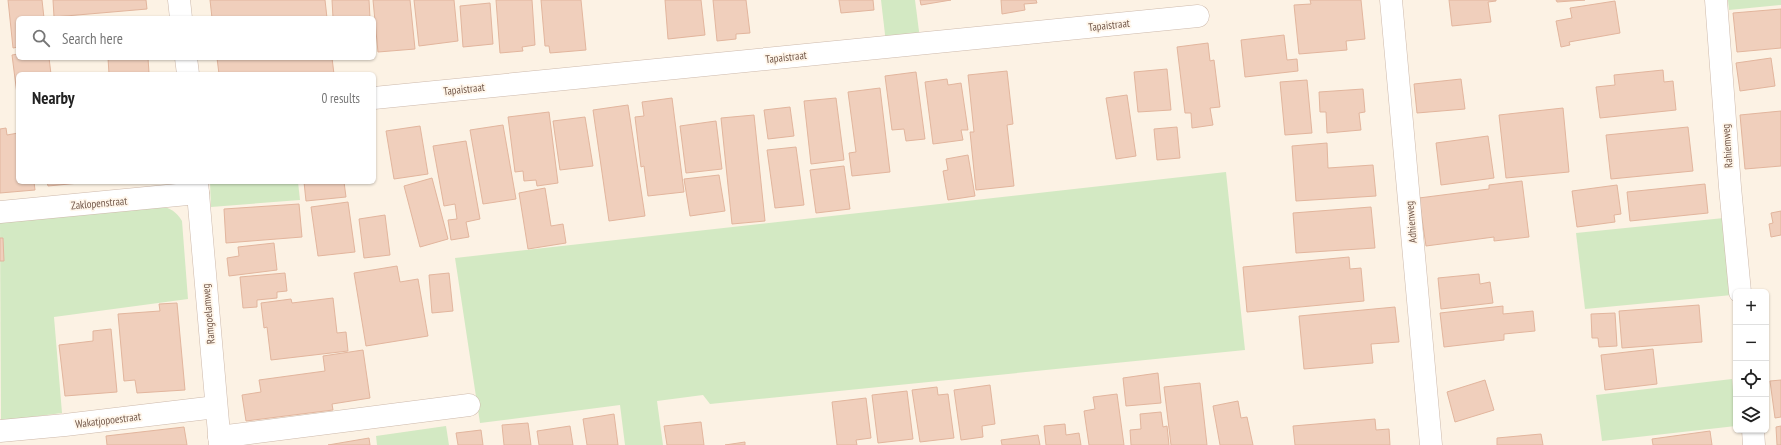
<!DOCTYPE html>
<meta charset="utf-8">
<style>
body{margin:0;font-family:"PT Sans Narrow",sans-serif;background:#f6f6f6;color:#222}
.controls{position:absolute;right:12px;bottom:12px;display:grid;overflow:hidden;border-radius:6px;box-shadow:0 1px 3px #0004}
.controls button{width:36px;height:36px;display:grid;place-items:center;padding:0;border:0;border-bottom:1px solid #e0e0e0;background:#fff;color:#222;font:20px sans-serif}
.list{margin:0;padding:0;list-style:none}
h2{display:flex;justify-content:space-between;align-items:center;height:52px;margin:0;padding:0 16px;font-size:17px}
h2 small{font-size:13px;font-weight:400;color:#767676}
.icon{flex:none;width:22px;height:22px;fill:none;stroke:currentColor;stroke-width:2;stroke-linecap:round;stroke-linejoin:round}
.map{position:relative;flex:none;width:1781px;height:445px;overflow:hidden}
.search{position:absolute;background:#fff;box-shadow:0 1px 3px #0004;left:16px;top:16px;width:360px;height:44px;display:flex;align-items:center;gap:10px;box-sizing:border-box;padding:0 14px;border-radius:6px;color:#767676;font-size:15px}
.panel{position:absolute;background:#fff;box-shadow:0 1px 3px #0004;left:16px;top:72px;width:360px;height:112px;border-radius:6px}
.map>svg:first-child{display:block}
.green{fill:#d3e9c3}
.building{fill:#f0cfbc;stroke:#e2b59d}
.lines{fill:none;stroke-linecap:round;stroke-linejoin:round}
.minor-casing{stroke:#cdb9ab;stroke-width:23}
.minor{stroke:#fff;stroke-width:22}
.labels{text-anchor:middle;dominant-baseline:central;stroke-width:3.5;stroke-linejoin:round;paint-order:stroke}
.street-label{font-size:11px;fill:#73584a;stroke:#fff6ea}
</style>
<div class="map">
<svg width="1781" height="445" viewBox="0 0 1781 445">
<rect width="100%" height="100%" fill="#fcf2e4"/>
<!-- green -->
<g class="green">
<path d="M881,0H915L920,39L886,43Z"/>
<path d="M1728,0H1781V5L1729,10Z"/>
<path d="M1226,172L1245,350L710,404L703,395L657,401L663,445H625L620,405L480,423L455,258Z"/>
<path d="M210,182H298L300,200L211,207Z"/>
<path d="M160,206C170,208 176,211 182,221L188,299L54,317L62,413L1,421L0,221Z"/>
<path d="M1724,218L1732,295L1585,309L1576,233Z"/>
<path d="M1732,379L1736,426L1602,441L1596,395Z"/>
<path d="M446,426L449,445H377L376,436Z"/>
</g>
<!-- building -->
<g class="building">
<path d="M8,0H42L44,18H18V47L13,48Z"/>
<path d="M53,0H146L147,9L54,17Z"/>
<path d="M210,0H325L327,18H212Z"/>
<path d="M332,0H369L370,18H333Z"/>
<path d="M373,0H410L415,49L378,52Z"/>
<path d="M414,0H454L458,41L419,46Z"/>
<path d="M496,0H532L535,45L522,47L523,51L500,53Z"/>
<path d="M541,0H581L586,50L550,53L549,46H545Z"/>
<path d="M665,0H701L705,35L668,39Z"/>
<path d="M713,0H746L750,33L736,34V39L717,41Z"/>
<path d="M839,0H873L874,10L841,13Z"/>
<path d="M920,0H951L921,5Z"/>
<path d="M1001,0H1036L1037,3L1024,4L1025,10L1002,14Z"/>
<path d="M1310,0H1361L1365,39L1346,41L1347,50L1299,54L1294,5L1311,4Z"/>
<path d="M1449,0H1496V1L1488,2L1491,22L1452,26Z"/>
<path d="M1556,0H1585L1557,2Z"/>
<path d="M1615,1L1620,33L1569,42L1570,45L1561,47L1556,21L1572,18L1570,8Z"/>
<path d="M490,3L493,44L463,47L460,6Z"/>
<path d="M1781,9V48L1737,52L1733,13Z"/>
<path d="M1284,35L1287,60L1297,59L1298,71L1245,77L1241,40Z"/>
<path d="M1208,43L1210,61L1214,60L1220,107L1210,108L1213,125L1192,128L1191,113H1185L1177,47Z"/>
<path d="M18,54V58H49L51,74H18V102L12,55Z"/>
<path d="M108,58H148L149,73L109,74Z"/>
<path d="M217,58H332L334,74H219Z"/>
<path d="M1771,58L1775,86L1740,91L1736,63Z"/>
<path d="M1167,69L1171,110L1138,112L1134,72Z"/>
<path d="M1663,70L1664,82L1673,81L1676,110L1600,118L1596,87L1615,85L1614,75Z"/>
<path d="M1007,71L1013,124L1007,125L1014,186L976,190L970,132H974L968,75Z"/>
<path d="M916,72L925,139L906,141L904,129L892,130L885,76Z"/>
<path d="M947,79L948,85L961,83L968,130H961L963,140L933,144L925,82Z"/>
<path d="M1461,79L1465,109L1417,113L1414,84Z"/>
<path d="M1307,80L1312,133L1285,135L1280,82Z"/>
<path d="M880,88L890,172L852,176L849,153L856,152L848,92Z"/>
<path d="M1363,89L1365,112L1359,113L1361,130L1327,133L1326,112H1320L1319,92Z"/>
<path d="M1127,95L1136,156L1116,159L1106,98Z"/>
<path d="M672,98L684,192L648,196L644,166L641,167L635,117L644,116L642,102Z"/>
<path d="M836,98L844,160L811,164L804,101Z"/>
<path d="M628,105L645,216L609,221L593,110Z"/>
<path d="M790,107L794,136L768,139L764,110Z"/>
<path d="M1563,108L1569,172L1506,178L1499,115Z"/>
<path d="M1781,111V166L1745,169L1740,115Z"/>
<path d="M549,112L558,183L537,186L536,180L524,181L523,171L515,172L508,117Z"/>
<path d="M754,115L765,221L732,224L721,118Z"/>
<path d="M585,117L593,166L560,170L553,121Z"/>
<path d="M716,121L722,169L686,173L680,126Z"/>
<path d="M503,125L516,199L483,204L470,130Z"/>
<path d="M420,126L428,174L394,179L386,131Z"/>
<path d="M1177,127L1180,158L1157,160L1154,129Z"/>
<path d="M1688,127L1693,171L1611,179L1606,135Z"/>
<path d="M6,128L7,135L18,133V182H34L35,190L0,193V129Z"/>
<path d="M1488,136L1494,178L1441,185L1436,143Z"/>
<path d="M466,141L480,219L466,222L469,237L451,240L448,220L457,219L455,204L444,206L433,146Z"/>
<path d="M1327,143L1328,168L1373,165L1376,196L1296,201L1292,146Z"/>
<path d="M796,147L804,205L775,208L767,150Z"/>
<path d="M968,155L975,196L948,200L943,171L948,170L946,159Z"/>
<path d="M844,166L850,209L816,213L810,170Z"/>
<path d="M719,175L725,211L690,216L684,179Z"/>
<path d="M432,178L448,239L420,247L404,186Z"/>
<path d="M1522,181L1529,237L1494,241V237L1426,246L1419,198L1489,189V185Z"/>
<path d="M47,182H90L48,186Z"/>
<path d="M304,182H344L346,197L306,201Z"/>
<path d="M1705,184L1708,213L1630,221L1627,192Z"/>
<path d="M1617,185L1621,214L1614,215L1615,222L1577,227L1572,191Z"/>
<path d="M545,188L551,226L563,224L566,243L528,249L519,193Z"/>
<path d="M348,202L355,252L318,256L311,207Z"/>
<path d="M299,204L302,237L226,243L224,209Z"/>
<path d="M1371,207L1375,248L1296,253L1293,213Z"/>
<path d="M1781,211V235L1771,237L1769,224L1773,223L1771,213Z"/>
<path d="M385,215L390,255L364,258L359,219Z"/>
<path d="M0,238H3L4,261H0Z"/>
<path d="M274,243L277,270L229,276L227,258L239,256L238,247Z"/>
<path d="M1349,257L1350,269L1361,268L1364,301L1247,312L1243,267Z"/>
<path d="M397,266L400,282L418,279L428,336L366,346L354,273Z"/>
<path d="M285,273L287,291L277,292V298L257,300V307L243,308L240,277Z"/>
<path d="M449,273L453,311L432,313L429,275Z"/>
<path d="M1479,274L1480,284L1490,282L1493,303L1441,309L1438,278Z"/>
<path d="M333,298L337,333L346,332L348,351L271,360L267,327L264,328L261,303L291,299L292,303Z"/>
<path d="M177,303L185,390L137,393L135,380L124,381L118,314L160,311L159,304Z"/>
<path d="M1699,305L1702,342L1622,348L1619,311Z"/>
<path d="M1503,306V314L1533,311L1535,331L1504,334V340L1444,347L1440,313Z"/>
<path d="M1395,307L1399,342L1371,344L1373,363L1304,369L1299,316Z"/>
<path d="M1615,313L1617,346L1599,347L1598,338H1592L1591,314Z"/>
<path d="M111,329L117,392L65,396L59,345L93,341V331Z"/>
<path d="M1653,349L1657,384L1605,390L1601,355Z"/>
<path d="M363,350L370,398L332,404L333,410L246,421L242,395L261,392L259,380L325,371L323,356Z"/>
<path d="M1158,373L1161,403L1126,406L1123,378Z"/>
<path d="M1485,380L1494,410L1455,422L1447,392Z"/>
<path d="M1781,380V417L1775,418L1770,381Z"/>
<path d="M1200,383L1207,445H1171L1164,387Z"/>
<path d="M990,385L995,424L982,426L983,437L961,440L954,390Z"/>
<path d="M937,387L938,395L948,394L954,438L920,442L912,390Z"/>
<path d="M907,391L913,439L878,443L872,395Z"/>
<path d="M1117,394L1124,445H1089L1084,411L1095,409L1093,397Z"/>
<path d="M866,398L871,438L856,440L857,445H837L832,402Z"/>
<path d="M1238,401L1241,418L1247,417L1253,445H1220L1213,406Z"/>
<path d="M1161,412L1163,427L1167,426L1169,445H1131L1130,430L1141,429L1140,414Z"/>
<path d="M614,414L618,445H587L583,419Z"/>
<path d="M1375,419L1376,430L1389,429L1390,445H1295L1293,426Z"/>
<path d="M701,422L704,445H667L664,426Z"/>
<path d="M528,423L531,445H504L502,425Z"/>
<path d="M1065,424L1066,435L1079,433L1081,445H1046L1044,426Z"/>
<path d="M570,426L573,445H539L537,431Z"/>
<path d="M1781,426V445H1777L1776,427Z"/>
<path d="M184,427L187,445H107L106,436Z"/>
<path d="M481,430L483,445H458L456,433Z"/>
<path d="M1710,431L1712,445H1653L1652,439Z"/>
<path d="M1541,434L1543,445H1497V438Z"/>
<path d="M1038,435L1040,445H1002L1001,440Z"/>
<path d="M369,438L370,445H328Z"/>
<path d="M745,442V445H725Z"/>
</g>
<g class="lines">
<defs>
<g id="minor">
<path d="M179,0L181,18"/>
<path d="M1391,0L1431,445"/>
<path d="M1716,0L1730,187L1740,292"/>
<path d="M186,58L188,74"/>
<path d="M374,98L1198,16"/>
<path d="M197,182L220,445"/>
<path d="M0,212L198,193"/>
<path d="M1753,430L1754,445"/>
<path d="M0,431L65,425L216,407"/>
<path d="M219,437L469,405"/>
</g>
</defs>
<!-- minor casing -->
<use href="#minor" class="minor-casing"/>
<!-- minor -->
<use href="#minor" class="minor"/>
</g>
<g class="labels">
<!-- street labels -->
<g class="street-label">
<text transform="translate(1109 25) rotate(-6)">Tapaistraat</text>
<text transform="translate(786 57) rotate(-6)">Tapaistraat</text>
<text transform="translate(464 89) rotate(-6)">Tapaistraat</text>
<text transform="translate(1727 146) rotate(-94)">Rahiemweg</text>
<text transform="translate(99 203) rotate(-5)">Zaklopenstraat</text>
<text transform="translate(1411 222) rotate(-95)">Adhienweg</text>
<text transform="translate(208 314) rotate(-95)">Ramgoelamweg</text>
<text transform="translate(108 420) rotate(-7)">Wakatjopoestraat</text>
</g>
</g>
</svg>
<div class="controls">
<button>+</button>
<button>−</button>
<button><svg class="icon" aria-label="locate" viewBox="0 0 24 24"><circle cx="12" cy="12" r="6"/><path d="M12 2v4M12 18v4M2 12h4M18 12h4"/></svg></button>
<button><svg class="icon" aria-label="layers" viewBox="0 0 24 24"><path d="M12 4l9 5-9 5-9-5zM3 14l9 5 9-5"/></svg></button>
</div>
<div class="search"><svg class="icon" aria-label="search" viewBox="0 0 24 24"><circle cx="10" cy="10" r="6"/><path d="M15 15l6 6"/></svg>Search here</div>
<section class="panel">
<h2>Nearby<small>0 results</small></h2>
<ul class="list">
</ul>
</section>
</div>
